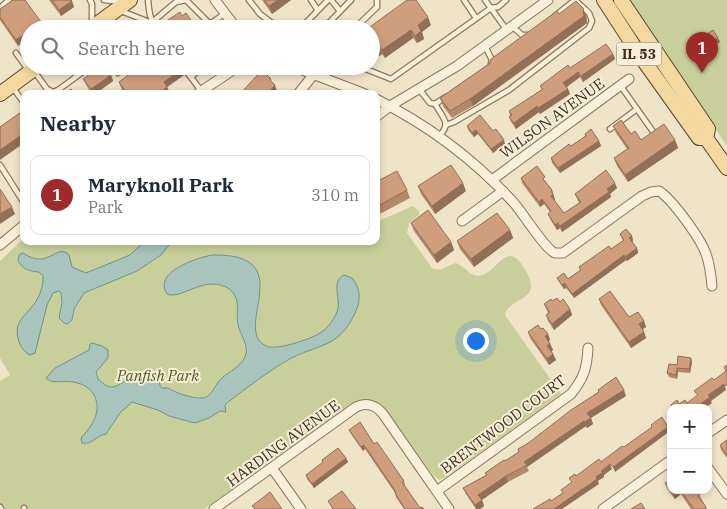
<!DOCTYPE html>
<meta charset="utf-8">
<style>
body{margin:0;font-family:"IBM Plex Serif",serif;background:#f6f6f7;color:#1f2937}
.controls{position:absolute;right:15px;bottom:15px;display:grid;overflow:hidden;border-radius:10px;box-shadow:0 2px 8px #0003}
.controls button{width:45px;height:45px;display:grid;place-items:center;padding:0;border:0;border-bottom:1px solid #e0e1e3;background:#fff;color:#1f2937;font:25px sans-serif}
.you{position:absolute;left:475px;top:340px;width:18px;height:18px;margin:-12px;border:4px solid #fff;border-radius:50%;background:#1a73e8;box-shadow:0 0 0 8px #1a73e833}
.badge{display:grid;place-items:center;width:32px;height:32px;border-radius:50%;background:#9e2a2b;color:#fff;font-size:16px;font-weight:700}
.pin{position:absolute;translate:-50% -41px;filter:drop-shadow(0 1px 2px #0008)}
.pin::after{content:'';position:absolute;top:26px;width:18px;height:15px;background:inherit;clip-path:polygon(0 0,100% 0,50% 100%)}
.list{margin:0;padding:0;list-style:none}
h2{display:flex;justify-content:space-between;align-items:center;height:65px;margin:0;padding:0 20px;font-size:21px}
h2 small{font-size:16px;font-weight:400;color:#747a83}
.list li{display:grid;grid-template-columns:32px 1fr auto;gap:15px;align-items:center;box-sizing:border-box;height:80px;margin:0 10px 10px;padding:0 10px;border:1px solid #e0e1e3;border-radius:10px}
.list b{display:block;font-size:19px;white-space:nowrap}
.list p{margin:0;font-size:16px;white-space:nowrap;color:#747a83}
.list em{font-size:16px;font-style:normal;color:#747a83}
.icon{flex:none;width:28px;height:28px;fill:none;stroke:currentColor;stroke-width:2;stroke-linecap:round;stroke-linejoin:round}
.map{position:relative;flex:none;width:727px;height:509px;overflow:hidden}
.search{position:absolute;background:#fff;box-shadow:0 2px 8px #0003;left:20px;top:20px;width:360px;height:55px;display:flex;align-items:center;gap:12px;box-sizing:border-box;padding:0 18px;border-radius:28px;color:#747a83;font-size:19px}
.panel{position:absolute;background:#fff;box-shadow:0 2px 8px #0003;left:20px;top:90px;width:360px;height:155px;border-radius:10px}
.map>svg:first-child{display:block}
.green{fill:#c9cf9b}
.water{fill:#a9c4bc;stroke:#6f938a}
.lines{fill:none;stroke-linecap:round;stroke-linejoin:round}
.lane-casing{stroke:#8d765c;stroke-width:7}
.street-casing{stroke:#8d765c;stroke-width:11}
.primary-casing{stroke:#5b4430;stroke-width:16}
.lane{stroke:#faf1dc;stroke-width:4.5}
.street{stroke:#faf1dc;stroke-width:9}
.primary{stroke:#f3d9a0;stroke-width:14}
.wall{fill:#b2896c}
.shaded-wall{fill:#916f58}
.building{fill:#cf9f7d;stroke:#916f58}
.labels{text-anchor:middle;dominant-baseline:central;stroke-width:4;stroke-linejoin:round;paint-order:stroke}
.shield{fill:#f7eed8;stroke:#756857;stroke-width:1}
.shield-label{font-size:14px;font-weight:bold;fill:#3d2e20}
.street-label{font-size:15px;fill:#3d2e20;stroke:#f7eed8}
.park-label{font-size:15px;font-style:italic;fill:#4d5a26;stroke:#f7eed8}
</style>
<div class="map">
<svg width="727" height="509" viewBox="0 0 727 509">
<rect width="100%" height="100%" fill="#f0e4c8"/>
<!-- green -->
<g class="green">
<path d="M628,0H727V146Z"/>
<path d="M413,206L419,211V215L409,224L407,233L432,268C441,272 446,266 456,263C464,265 469,276 479,276C498,274 507,234 527,273C529,277 532,283 531,288C528,301 508,301 505,315L561,394L446,477L439,480L432,474L385,408C375,400 364,398 352,403L204,509H0V381L10,375L0,358V261L24,238V241H376V222Z"/>
</g>
<!-- water -->
<g class="water">
<path d="M145,241H172L161,255L137,271L84,293L74,309L72,320L67,324L64,323L59,318L62,302L61,293L59,291L53,293L47,305L35,353L30,355C20,351 15,335 18,325C21,318 26,314 30,309C38,301 44,287 43,276L39,272C29,271 24,270 18,261L19,255L23,253C49,271 56,242 69,255L72,267L86,273L130,255Z"/>
<path d="M212,255C302,253 231,329 266,346C276,351 311,339 320,333C328,328 333,321 337,312C342,300 330,281 344,275L352,278C361,289 361,300 355,313C339,349 316,344 288,360C267,372 247,388 228,402L225,405L226,412L220,411L209,418L195,423L169,416L158,410L132,402L120,413L106,434C97,435 92,445 82,443L81,438C85,433 90,428 93,422C103,404 94,385 73,382C66,380 58,383 50,381L46,378L55,368L89,350L90,344L92,343L102,346L108,350V358L96,372L98,379C102,382 106,387 112,387C127,386 138,359 159,380L160,386L162,388H168C176,393 200,402 208,396C214,391 216,383 222,378C230,371 240,367 245,357C250,346 240,335 238,325C236,316 239,306 236,298C234,294 231,289 226,287C202,276 182,300 167,294C152,272 197,258 212,255Z"/>
</g>
<g class="lines">
<defs>
<g id="lane">
<path d="M90,0L92,4V23"/>
<path d="M104,0L121,2"/>
<path d="M148,0C149,11 150,20 156,29"/>
<path d="M249,0L260,14L280,29"/>
<path d="M311,0L317,9"/>
<path d="M331,0L340,11"/>
<path d="M464,0L476,18"/>
<path d="M485,0L506,29"/>
<path d="M0,8L9,0"/>
<path d="M121,11L152,23"/>
<path d="M555,16L575,0"/>
<path d="M210,24L224,14"/>
<path d="M513,27L522,35H529"/>
<path d="M52,28V29"/>
<path d="M144,29L176,2L186,0L210,24L212,29"/>
<path d="M300,29L328,0"/>
<path d="M323,29L351,0"/>
<path d="M354,29L377,7V0"/>
<path d="M485,46L492,60L491,63"/>
<path d="M16,53L29,71"/>
<path d="M113,66L118,73L128,66"/>
<path d="M182,66C189,75 195,82 201,91"/>
<path d="M358,66L391,79L491,8L498,7L506,0"/>
<path d="M34,71L47,89L53,92L58,90L91,66"/>
<path d="M192,76L204,66"/>
<path d="M620,85L654,133"/>
<path d="M13,88L24,103"/>
<path d="M419,89L430,103L435,104L446,97"/>
<path d="M435,104C443,118 452,124 439,136"/>
<path d="M446,125L454,122L509,90L589,28L592,21L589,13L575,0"/>
<path d="M610,129L637,109"/>
<path d="M0,165L24,203"/>
<path d="M0,507L1,509"/>
<path d="M24,509V508"/>
</g>
<g id="street">
<path d="M215,0L237,29"/>
<path d="M292,66L365,94"/>
<path d="M197,94L239,66"/>
<path d="M298,94L314,74"/>
<path d="M376,99C428,125 475,160 514,203C522,212 546,250 555,253C558,253 561,253 563,253L642,196L651,192L659,191C672,199 701,239 706,254C710,264 711,275 712,286"/>
<path d="M376,117L390,106L457,66L548,0"/>
<path d="M492,180L629,79"/>
<path d="M462,221L503,191"/>
<path d="M0,245L24,225"/>
<path d="M708,433L727,420"/>
<path d="M272,468L301,509"/>
<path d="M708,468L727,494"/>
<path d="M437,491L571,394C584,378 587,368 588,348"/>
<path d="M214,509L356,407C366,402 376,405 383,414L449,509"/>
<path d="M603,509L671,460"/>
</g>
<g id="primary">
<path d="M604,0L639,54L699,138H706"/>
<path d="M621,0L708,129L706,138L727,168"/>
<path d="M90,29L130,0"/>
<path d="M0,94L38,66"/>
</g>
</defs>
<!-- lane casing -->
<use href="#lane" class="lane-casing"/>
<!-- street casing -->
<use href="#street" class="street-casing"/>
<!-- primary casing -->
<use href="#primary" class="primary-casing"/>
<!-- lane -->
<use href="#lane" class="lane"/>
<!-- street -->
<use href="#street" class="street"/>
<!-- primary -->
<use href="#primary" class="primary"/>
</g>
<!-- wall -->
<g class="wall">
<path d="M49,0H71L74,7L61,16Z"/>
<path d="M262,0H291L272,14Z"/>
<path d="M0,9L41,22L43,28L29,29V38L18,46L0,20Z"/>
<path d="M559,14L586,15L587,23L473,106L452,118L443,106L440,98Z"/>
<path d="M431,25L422,32L424,39L417,43L413,38L385,58L382,54L379,56L371,44V29Z"/>
<path d="M613,54L615,59L583,82L580,77L567,87L570,94L540,114L539,112L516,129L511,122L509,117L510,116L509,111L542,90L540,86L570,68Z"/>
<path d="M182,69L184,75L167,87L170,93L169,94H125L121,88L119,82Z"/>
<path d="M111,75L113,81L95,94H92L86,85L83,79Z"/>
<path d="M467,126L493,131L505,144L493,153L478,134L474,137L468,130Z"/>
<path d="M613,126L641,140H675L678,148L628,182L617,166L614,158L627,149L616,133Z"/>
<path d="M585,134L599,141L601,146L560,173L552,163L551,158L571,146L585,136Z"/>
<path d="M521,178L547,182L546,183L552,190L555,200H554L564,213L579,203L575,194L617,188L610,194L611,197L562,232L560,228L557,230L550,219L548,214L550,212L544,204L540,207L522,183Z"/>
<path d="M376,182L407,190L410,198L376,216Z"/>
<path d="M418,186L466,191L435,214L421,194Z"/>
<path d="M411,223L451,242L454,250L437,263L414,231Z"/>
<path d="M510,230L513,238L474,267L460,249L457,241Z"/>
<path d="M620,234L632,236L633,241L632,242L637,248L638,253L627,261L626,260L574,298L566,288L564,289L559,282L557,278L568,279L580,270L579,267L611,249L623,241Z"/>
<path d="M599,299L629,317L644,321L646,327L643,329L646,338L631,348L601,305Z"/>
<path d="M552,301L560,302L570,309L572,315L554,330L548,321L546,315L548,313L544,304Z"/>
<path d="M541,329L548,334L550,340L549,341L553,350L551,351L553,354L556,360L549,365L530,338L528,332Z"/>
<path d="M691,358L692,362L690,373L678,372L677,379L669,377L667,373L677,365Z"/>
<path d="M598,390L626,396L591,418L593,424L587,428L586,426L527,467L529,471L508,482L482,500L484,506L480,509H476L466,494L463,488L486,475L485,473L519,452L518,449L527,444L598,392Z"/>
<path d="M349,430L374,444L404,481L405,485V486L420,508L424,509H404L396,497L395,493L365,449L363,451L351,434Z"/>
<path d="M727,440V458L721,450L720,445Z"/>
<path d="M346,458L348,462L314,488L307,479L306,475L323,463L322,460Z"/>
<path d="M665,483L671,490H697L702,500L707,509H691L681,494L675,499L667,489Z"/>
</g>
<!-- shaded-wall -->
<g class="shaded-wall">
<path d="M278,0H291L272,14L269,6Z"/>
<path d="M72,1L74,7L61,16L59,10Z"/>
<path d="M583,8L586,15L587,23L473,106L470,99Z"/>
<path d="M428,17L431,25L422,32L424,39L417,43L415,36L418,25Z"/>
<path d="M41,22L43,28L32,29Z"/>
<path d="M411,30L413,38L385,58L382,50Z"/>
<path d="M29,31V38L18,46L16,40Z"/>
<path d="M718,38L720,42L704,52L702,48Z"/>
<path d="M379,46L382,54L379,56L376,48Z"/>
<path d="M613,54L615,59L583,82L581,76Z"/>
<path d="M182,69L184,75L166,88L164,82Z"/>
<path d="M578,72L580,77L565,88L563,83Z"/>
<path d="M111,75L113,81L95,94H92L91,89Z"/>
<path d="M275,85L277,91L275,94H267Z"/>
<path d="M167,87L170,93L169,94H158Z"/>
<path d="M568,89L570,94L540,114L538,108Z"/>
<path d="M537,106L539,112L516,129L514,123Z"/>
<path d="M476,130L478,134L474,137L472,133Z"/>
<path d="M24,133V143L0,160V150Z"/>
<path d="M504,140L505,144L493,153L491,149Z"/>
<path d="M675,140L678,148L628,182L625,175Z"/>
<path d="M599,141L601,146L560,173L558,168Z"/>
<path d="M463,183L466,191L435,214L432,206Z"/>
<path d="M615,183L617,188L610,194L611,197L562,232L560,226Z"/>
<path d="M552,190L555,200L553,201L551,196V191Z"/>
<path d="M542,199L544,204L540,207L539,202Z"/>
<path d="M12,207L15,214L0,224V214Z"/>
<path d="M558,223L560,228L557,230L555,225Z"/>
<path d="M510,230L513,238L474,267L471,259Z"/>
<path d="M632,236L633,241L631,242L629,238Z"/>
<path d="M451,242L454,250L437,263L434,255Z"/>
<path d="M637,248L638,253L627,261L625,257Z"/>
<path d="M624,255L626,260L574,298L572,294Z"/>
<path d="M565,283L566,288L564,289L562,285Z"/>
<path d="M570,309L572,315L554,330L552,324Z"/>
<path d="M644,321L646,327L641,330L639,324Z"/>
<path d="M644,332L646,338L631,348L629,342Z"/>
<path d="M548,334L550,340L547,342L545,336Z"/>
<path d="M550,344L553,350L550,352L547,346Z"/>
<path d="M553,354L556,360L549,365L547,359Z"/>
<path d="M691,358L692,362L690,373L689,369Z"/>
<path d="M677,368L678,372L677,379L676,375Z"/>
<path d="M724,384L726,390L711,401L712,403L705,408H695L708,395Z"/>
<path d="M624,390L626,396L589,419L587,413Z"/>
<path d="M591,418L593,424L587,428L585,422Z"/>
<path d="M584,421L586,426L527,467L524,462Z"/>
<path d="M668,427L670,431L615,472L613,467Z"/>
<path d="M364,445L365,449L363,451L361,447Z"/>
<path d="M346,458L348,462L314,488L312,484Z"/>
<path d="M610,464L612,469L604,475V477L598,481L599,484L562,509H554Z"/>
<path d="M506,476L508,482L480,501L478,495Z"/>
<path d="M676,490H679L681,494L675,499L672,493Z"/>
<path d="M482,500L484,506L480,509H476L475,505Z"/>
</g>
<!-- building -->
<g class="building">
<path d="M13,0H25L41,22L32,29H29V31L16,40L0,17V9Z"/>
<path d="M52,0H71L72,1L59,10Z"/>
<path d="M264,0H278L269,6Z"/>
<path d="M407,0H416L428,17L418,25L421,31L415,36L411,30L382,50L379,46L376,48L371,40V29H367Z"/>
<path d="M576,1L583,8L584,16L470,99L450,111L440,98L489,64L491,59L557,11L559,14Z"/>
<path d="M180,12L182,16L186,13L197,29H167L168,28L167,26L170,23L168,20Z"/>
<path d="M713,30L718,38L702,48L697,41Z"/>
<path d="M606,44L613,54L581,76L578,72L563,83L568,89L538,108L537,106L514,123L509,117L512,115L509,111L543,89L540,86L568,65L570,68Z"/>
<path d="M101,66H104L111,75L91,89L83,79Z"/>
<path d="M140,66H180L182,69L164,82L167,87L158,94H127L119,82Z"/>
<path d="M262,70L271,79L270,80L275,85L267,94H240Z"/>
<path d="M71,89L75,94H65Z"/>
<path d="M319,90L323,94H316Z"/>
<path d="M24,110V133L0,150V127Z"/>
<path d="M480,115L493,131L496,129L504,140L491,149L476,130L472,133L467,126Z"/>
<path d="M621,120L631,134L635,131L641,140L664,124L675,140L625,175L614,158L629,148L613,126Z"/>
<path d="M591,129L599,141L558,168L551,158L569,144L571,146L586,136L585,134Z"/>
<path d="M451,165L463,183L432,206L418,186Z"/>
<path d="M537,166L545,177L543,179L552,190L551,191L553,194L551,196L564,213L581,202L575,194L606,170L615,183L607,189L609,192L560,226L558,223L555,225L548,214L551,211L542,199L539,202L521,178Z"/>
<path d="M397,171L407,190L376,207V182Z"/>
<path d="M0,189L12,207L0,214Z"/>
<path d="M428,210L451,242L434,255L411,223Z"/>
<path d="M497,213L510,230L471,259L457,241Z"/>
<path d="M626,229L632,236L629,238L637,248L625,257L624,255L572,294L565,283L562,285L557,278L564,273L568,279L581,270L579,267L609,246L611,249L624,240L620,234Z"/>
<path d="M610,291L629,317L638,312L644,321L639,324L644,332L629,342L599,299Z"/>
<path d="M557,298L560,302L563,299L570,309L552,324L546,315L550,312L544,304L551,299L552,301Z"/>
<path d="M538,325L541,329L543,328L548,334L545,336L550,344L547,346L553,354L547,359L528,332Z"/>
<path d="M678,356L691,358L689,369L677,368L676,375L667,373L669,364L677,365Z"/>
<path d="M727,365V385L725,386L724,384L708,395L710,397L695,408H673L671,405L677,400L679,404L685,400L687,403L698,395L694,391L712,378L714,380L726,371L724,367Z"/>
<path d="M616,377L624,390L587,413L591,418L585,422L584,421L524,462L527,465L506,476L478,495L482,500L475,505L463,488L487,475L485,473L504,460L505,461L519,452L518,449L527,444L571,410L599,392L598,390Z"/>
<path d="M662,417L668,427L613,467L610,464L601,471L603,472L596,477L597,479L554,509H533L550,499L551,501L563,493L561,490L572,482L569,478L575,474L576,476L599,459L601,462L622,446L624,447L652,427L651,425Z"/>
<path d="M360,422L374,444L377,442L404,481L402,482L420,508L422,507L424,509H405L395,493L396,492L364,445L361,447L349,430Z"/>
<path d="M727,440V455L720,445Z"/>
<path d="M338,448L346,458L312,484L306,475L323,462L322,460Z"/>
<path d="M671,479V490H676L672,493L665,483Z"/>
<path d="M680,490H697L700,494L698,496L706,507L704,509H694Z"/>
<path d="M342,491L356,509H333L328,501Z"/>
<path d="M270,492L282,509H255L252,506Z"/>
<path d="M641,503L645,509H631Z"/>
</g>
<g class="labels">
<!-- shield labels -->
<rect class="shield" x="616.5" y="42.5" width="45" height="23" rx="4"/>
<g class="shield-label">
<text x="639" y="54">IL 53</text>
</g>
<!-- street labels -->
<g class="street-label">
<text transform="translate(552 118) rotate(-36)">WILSON AVENUE</text>
<text transform="translate(503 424) rotate(-37)">BRENTWOOD COURT</text>
<text transform="translate(283 443) rotate(-36)">HARDING AVENUE</text>
</g>
<!-- park labels -->
<g class="park-label">
<text x="158" y="375">Panfish Park</text>
</g>
</g>
</svg>
<div class="controls">
<button>+</button>
<button>−</button>
</div>
<div class="you"></div>
<div class="pin badge" style="left:702px;top:73px">1</div>
<div class="search"><svg class="icon" aria-label="search" viewBox="0 0 24 24"><circle cx="10" cy="10" r="6"/><path d="M15 15l6 6"/></svg>Search here</div>
<section class="panel">
<h2>Nearby<small></small></h2>
<ul class="list">
<li><span class="badge">1</span><div><b>Maryknoll Park</b><p>Park</p></div><em>310 m</em></li>
</ul>
</section>
</div>
